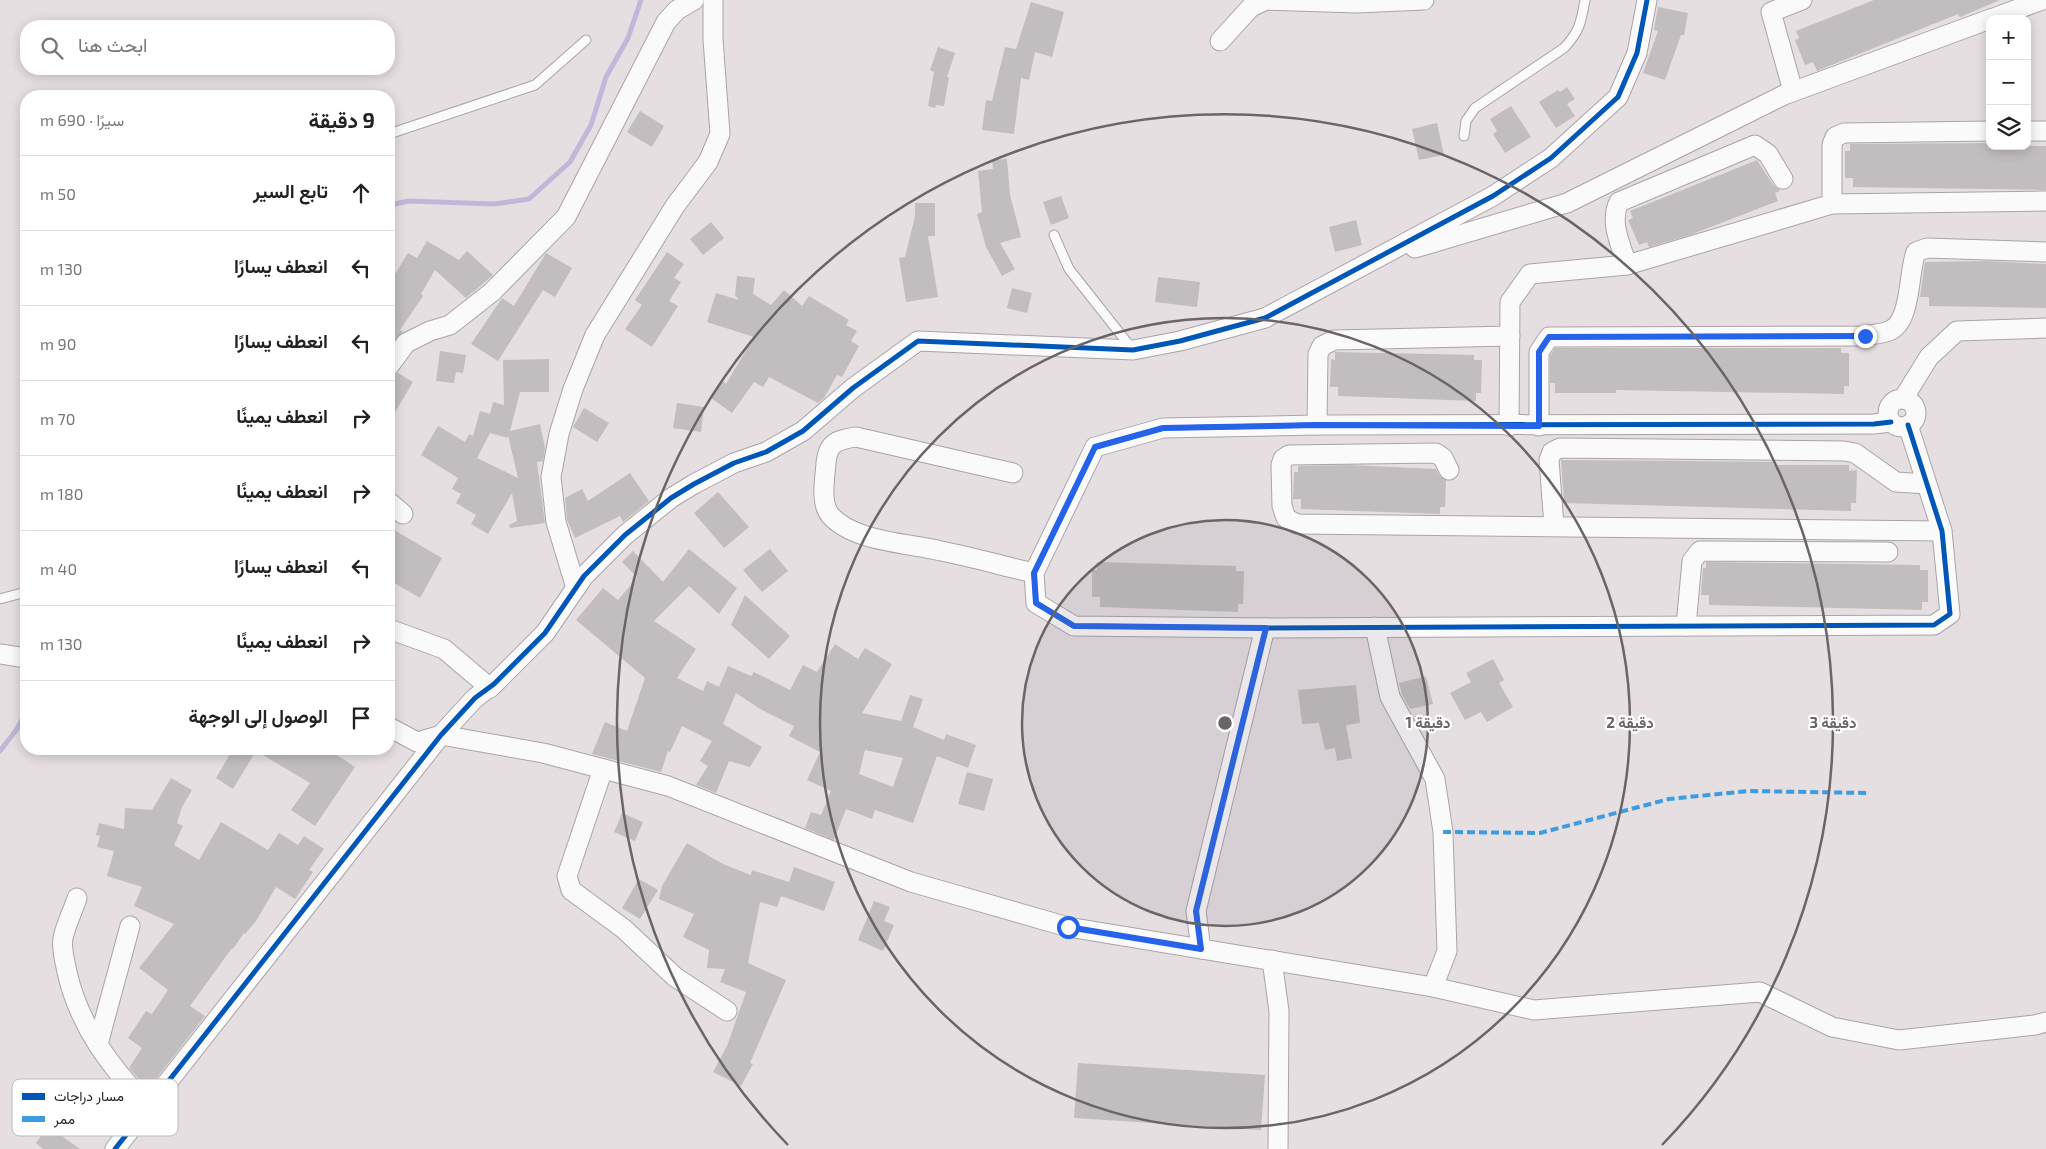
<!DOCTYPE html>
<html lang="ar">
<meta charset="utf-8">
<style>
body{margin:0;font-family:"Exo 2",Vazirmatn,sans-serif;background:#f6f6f6;color:#222;direction:rtl}
.controls{position:absolute;right:15px;top:15px;display:grid;overflow:hidden;border-radius:10px;box-shadow:0 2px 12px #0003}
.controls button{width:45px;height:45px;display:grid;place-items:center;padding:0;border:0;border-bottom:1px solid #e0e0e0;background:#fff;color:#222;font:25px sans-serif}
.stop{position:absolute;width:15px;height:15px;margin:-11px;border:4px solid #2563eb;border-radius:50%;background:#fff}
.stop.end{background:#2563eb;border-color:#fff;box-shadow:0 1px 5px #0008}
.list{margin:0;padding:0;list-style:none}
h2{display:flex;justify-content:space-between;align-items:center;height:65px;margin:0;padding:0 20px;font-size:21px}
h2 small{font-size:16px;font-weight:400;color:#767676}
.list li{display:grid;grid-template-columns:32px 1fr auto;gap:15px;align-items:center;box-sizing:border-box;height:75px;padding:0 20px;border-top:1px solid #e0e0e0}
.list b{display:block;font-size:19px;white-space:nowrap}
.list em{font-size:16px;font-style:normal;color:#767676}
.icon{flex:none;width:28px;height:28px;fill:none;stroke:currentColor;stroke-width:2;stroke-linecap:round;stroke-linejoin:round}
.map{position:relative;flex:none;width:2046px;height:1149px;overflow:hidden;direction:ltr}
.search{position:absolute;background:#fff;box-shadow:0 2px 12px #0003;left:20px;top:20px;width:375px;height:55px;display:flex;align-items:center;gap:12px;box-sizing:border-box;padding:0 18px;border-radius:20px;color:#767676;font-size:19px}
.panel{position:absolute;background:#fff;box-shadow:0 2px 12px #0003;left:20px;top:90px;width:375px;height:665px;border-radius:20px;direction:rtl}
.map>svg:first-child{display:block}
.lines{fill:none;stroke-linecap:round;stroke-linejoin:round}
.stream{stroke:#c1b8d9;stroke-width:5}
.building{fill:#c2bdbf;fill-rule:evenodd}
.lane-casing{stroke:#a9a4a7;stroke-width:11}
.street-casing{stroke:#a9a4a7;stroke-width:21}
.lane{stroke:#fbfafb;stroke-width:9}
.street{stroke:#fbfafb;stroke-width:19}
.quiet{stroke:#3d9ce0;stroke-width:4;stroke-dasharray:8 4;stroke-linecap:butt}
.cycleway-casing{stroke:#fff;stroke-width:8}
.cycleway{stroke:#0057b8;stroke-width:5}
.route{stroke:#2563eb;stroke-width:6}
.ring{fill:none;stroke:#6a6567;stroke-width:2.5}
.key{fill:#fff;stroke:#bebdbe;stroke-width:1}
.key-label{font-size:14px;fill:#272325}
.centre{fill:#6a6567;stroke:#fff;stroke-width:2.5}
.ring-label{font-size:15px;text-anchor:middle;font-weight:bold;fill:#6a6567;stroke:#fff;stroke-width:4.5;stroke-linejoin:round;paint-order:stroke}
</style>
<div class="map">
<svg width="2046" height="1149" viewBox="0 0 2046 1149">
<rect width="100%" height="100%" fill="#e5dfe2"/>
<g class="lines">
<!-- stream -->
<g class="stream">
<path d="M389,205L409,201L494,204L529,199L570,162L591,125L606,77L628,38L641,0"/>
<path d="M0,751L17,729L26,711"/>
</g>
</g>
<!-- building -->
<g class="building">
<path d="M1874,0H2000L1960,17L1958,14L1817,71L1813,62L1805,65L1795,40L1799,38L1796,31Z"/>
<path d="M1031,2L1064,12L1052,57L1035,52L1029,80L1021,78L1014,134L982,130L986,100L992,101L1005,47L1016,49Z"/>
<path d="M1658,7L1688,13L1684,35H1681L1665,80L1643,73L1658,31L1654,30Z"/>
<path d="M938,47L955,53L947,77H949L944,106L936,105L935,108L928,106L934,72L930,70Z"/>
<path d="M1567,87L1575,99L1567,104L1575,116L1556,128L1539,102L1558,90L1560,92Z"/>
<path d="M1511,106L1531,137L1505,153L1493,134L1497,131L1490,119Z"/>
<path d="M640,111L664,126L652,147L627,132Z"/>
<path d="M1437,123L1444,155L1419,160L1412,129Z"/>
<path d="M1989,143V146H2046V190L1853,187V178H1845V151H1850V144Z"/>
<path d="M1007,159L1010,195L1021,237L1000,243L1015,269L1002,276L986,247L977,214L982,212L978,171L993,169L992,160Z"/>
<path d="M1757,160L1773,185L1779,189L1780,191L1775,193L1778,201L1690,235L1649,247L1647,242L1639,245L1628,220L1633,218L1630,211Z"/>
<path d="M1061,196L1069,218L1051,225L1043,202Z"/>
<path d="M915,203H935V236H928L938,297L906,302L899,258L905,257L915,216Z"/>
<path d="M1356,220L1362,245L1335,252L1329,227Z"/>
<path d="M711,222L724,238L703,255L690,239Z"/>
<path d="M427,241L459,260L467,251L493,275L466,298L435,270L421,294L423,296L400,330L403,332L389,347V284L408,253L417,258Z"/>
<path d="M667,252L684,264L674,278L681,282L669,301L678,306L652,347L625,329L642,305L635,300Z"/>
<path d="M546,253L572,268L555,297L543,290L498,361L471,344L502,298L514,306Z"/>
<path d="M1987,261L2046,264V308L1929,306V297H1920L1925,262Z"/>
<path d="M737,276L755,278L753,294L771,305L784,290L802,306L809,296L849,320L846,325L857,331L851,341L859,346L842,377L837,375L824,398L818,403L769,377L763,387L754,382L732,413L711,398L723,381L726,384L754,337L707,322L716,293L739,300L735,295Z"/>
<path d="M1158,277L1200,282L1197,307L1155,302Z"/>
<path d="M1012,288L1032,293L1027,313L1007,308Z"/>
<path d="M1555,348H1841V353H1849V386H1844V394L1616,390V393H1555V383H1550V356Z"/>
<path d="M440,351L466,355L463,373L456,372L454,383L436,381Z"/>
<path d="M1335,352L1474,355V360H1482L1481,393H1476V401L1338,396V387H1330L1331,359L1335,360Z"/>
<path d="M549,359V392H520L510,431L540,424L545,448L543,461L537,462L545,523L510,528L509,525L517,521L512,493L488,534L471,524L476,515L456,503L461,494L452,489L458,478L421,455L438,426L465,442L469,434L473,436L480,411L490,414L493,402L504,405L503,360ZM490,433L508,438V435L518,478L477,458Z"/>
<path d="M398,373L413,382L389,422V377Z"/>
<path d="M677,403L704,407L701,432L673,428Z"/>
<path d="M584,408L609,423L597,442L573,427Z"/>
<path d="M1561,460L1697,461L1773,462V465H1849V471L1857,470L1856,503H1851V511L1564,503Z"/>
<path d="M1350,465L1436,469L1439,475L1446,480L1445,507H1440V514L1301,509V499H1293L1294,472H1298V466Z"/>
<path d="M630,473L649,501L623,522L620,516L575,538L567,520L565,498L582,489L588,501Z"/>
<path d="M718,492L749,527L724,548L694,513Z"/>
<path d="M389,527L442,558L420,598L389,580Z"/>
<path d="M689,549L737,588L719,614L689,586L654,621L696,649L677,678L703,691L707,681L719,687L728,666L751,676L754,672L790,690L803,665L817,672L835,644L858,659L865,648L892,664L862,713L901,721L910,695L923,699L913,727L944,740L946,734L976,745L968,768L937,756L913,823L875,810L872,819L846,809L834,840L805,828L811,812L821,815L831,791L807,780L820,752L789,736L794,726L760,709L736,693L723,724L762,747L750,767L729,761L716,793L696,785L708,766L700,761L712,741L682,726L670,752L668,751L661,772L592,754L605,722L627,731L645,678L576,620L603,588L618,600L629,587L637,577L622,562L633,551L663,582ZM865,750L903,758L893,787L859,774Z"/>
<path d="M770,549L788,571L762,592L743,570Z"/>
<path d="M1097,562L1236,566V571H1244L1243,604H1238V612L1100,607V597H1092V570H1097Z"/>
<path d="M1706,562L1920,565V570H1928V602H1922V610L1709,605V595H1701L1703,568H1706Z"/>
<path d="M745,595L790,636L769,659L731,625Z"/>
<path d="M1493,659L1504,680L1499,683L1513,707L1487,722L1481,712L1465,720L1450,693L1471,682L1466,673Z"/>
<path d="M1426,676L1433,704L1410,709L1402,695L1399,683Z"/>
<path d="M1356,685L1360,723L1346,725L1352,758L1337,761L1335,748L1325,750L1319,723L1302,724L1298,690Z"/>
<path d="M233,749H328L355,767L315,826L291,810L310,783L256,751L233,789L216,778Z"/>
<path d="M967,772L993,779L984,811L958,804Z"/>
<path d="M171,778L192,790L182,807L177,823L183,826L174,845L199,860L221,822L268,850L279,833L298,845L304,836L324,849L309,870L313,872L295,899L276,887L256,921L245,934L244,933L233,949L232,948L190,1006L205,1016L148,1089L129,1068L142,1048L128,1038L146,1011L152,1014L168,990L139,968L174,924L134,906L142,887L107,876L114,851L97,847L100,836L96,835L99,823L124,829L125,808L152,810Z"/>
<path d="M622,813L643,822L635,841L614,832Z"/>
<path d="M687,843L723,864L751,875L752,870L789,882L794,867L835,882L824,911L781,896L777,907L760,902L748,963L786,980L750,1063L753,1064L741,1086L713,1072L727,1046L746,992L720,982L725,969L707,968L709,950L683,937L694,914L659,899L662,886Z"/>
<path d="M639,879L658,890L640,919L622,908Z"/>
<path d="M874,901L890,907L884,921L894,925L883,951L858,940Z"/>
<path d="M1078,1063L1265,1075L1261,1130L1074,1118Z"/>
<path d="M48,1126L80,1149H43L36,1143Z"/>
</g>
<g class="lines">
<defs>
<g id="lane">
<path d="M389,134L535,85L586,40"/>
<path d="M1464,136L1466,121L1475,108L1564,48C1580,31 1581,22 1585,0"/>
<path d="M1054,235L1069,269L1133,350"/>
<path d="M0,599L26,592"/>
</g>
<g id="street">
<path d="M1991,19L2042,0"/>
<path d="M1220,41L1251,7L1266,0L1357,3L1424,0"/>
<path d="M1793,91L1771,12L1802,0"/>
<path d="M2027,131H2046"/>
<path d="M1832,204V145L1835,137L1844,133L1990,131"/>
<path d="M1415,248L1567,203L1784,95L1990,19"/>
<path d="M1627,265C1621,245 1609,222 1619,202L1755,145L1768,154L1783,179"/>
<path d="M389,366L406,343L430,331L450,325L492,292L566,217L666,22L677,10L694,0"/>
<path d="M1903,399L1929,357L1957,331L2046,328"/>
<circle cx="1902" cy="413" r="14"/>
<path d="M1891,422L1874,424L1317,425L1163,428L1095,447L1034,573L1036,603L1074,626L1265,628L1934,625L1950,614L1942,531L1908,425"/>
<path d="M1317,425L1318,354L1322,346L1334,340L1510,336"/>
<path d="M1509,426L1510,302L1530,274L1627,265L1832,204L2046,201"/>
<path d="M1539,426V352L1549,337L1865,336C1873,334 1881,334 1889,331C1912,322 1908,272 1916,252L1927,248L2046,252"/>
<path d="M1449,470L1443,458L1436,453L1289,455L1283,459L1281,465L1282,506L1286,518L1297,524L1942,531"/>
<path d="M1013,473L856,437C837,440 828,442 826,463C825,478 820,503 830,515C853,542 909,543 941,551C972,557 1003,566 1034,573"/>
<path d="M389,502L403,514"/>
<path d="M1554,526L1549,460L1552,452L1560,448L1844,451L1855,453L1896,482L1926,484"/>
<path d="M576,588L556,522L551,477L559,434L573,389L595,335L675,206L708,162L720,134L713,39V0"/>
<path d="M1686,626L1692,561L1700,551L1888,552"/>
<path d="M1375,627L1390,697L1435,779L1443,832L1447,951L1433,987"/>
<path d="M389,629L444,649L490,688"/>
<path d="M0,654L26,658"/>
<path d="M389,727L417,742L441,735L543,753L668,786L911,882L1068,927L1433,987L1534,1010L1760,992L1832,1027L1899,1040L2035,1025L2046,1022"/>
<path d="M603,769L567,876L571,890L624,929L675,977L727,1011"/>
<path d="M77,898C73,911 66,924 63,938C61,949 65,961 67,972C79,1026 111,1068 149,1107"/>
<path d="M1201,949L1196,911L1265,628"/>
<path d="M1272,960L1279,1011L1278,1149"/>
<path d="M98,1044L130,926"/>
<path d="M115,1149L441,735L475,698L494,684L545,633L584,576L625,535L671,498L694,484L734,463L766,452L803,431L853,388L918,341L1133,350L1180,341L1265,318L1493,196L1551,158L1618,97L1637,53L1647,0"/>
</g>
</defs>
<!-- lane casing -->
<use href="#lane" class="lane-casing"/>
<!-- street casing -->
<use href="#street" class="street-casing"/>
<!-- lane -->
<use href="#lane" class="lane"/>
<!-- street -->
<use href="#street" class="street"/>
<!-- quiet -->
<path class="quiet" d="M1443,832L1540,833L1669,799L1748,791L1868,793"/>
<defs>
<g id="cycleway">
<path d="M1891,422L1874,424L1317,425L1163,428L1095,447L1034,573L1036,603L1074,626L1265,628L1934,625L1950,614L1942,531L1908,425"/>
<path d="M115,1149L441,735L475,698L494,684L545,633L584,576L625,535L671,498L694,484L734,463L766,452L803,431L853,388L918,341L1133,350L1180,341L1265,318L1493,196L1551,158L1618,97L1637,53L1647,0"/>
</g>
</defs>
<!-- cycleway casing -->
<use href="#cycleway" class="cycleway-casing"/>
<!-- cycleway -->
<use href="#cycleway" class="cycleway"/>
</g>
<g class="lines">
<!-- route -->
<path class="route" d="M1068,927L1201,949L1196,911L1266,628L1074,626L1036,603L1034,573L1095,447L1163,428L1317,425L1539,426V352L1549,337L1865,336"/>
</g>
<!-- distance rings -->
<circle cx="1225" cy="723" r="203" fill="#6a6567" fill-opacity=".12"/>
<g class="ring">
<circle cx="1225" cy="723" r="203"/>
<circle cx="1225" cy="723" r="405"/>
<path d="M788 1145A608 608 0 1 1 1662 1145"/>
</g>
<!-- legend -->
<rect x="12" y="1079" width="166" height="57" rx="8" class="key"/>
<rect x="22" y="1093" width="23" height="7" fill="#0057b8"/>
<rect x="22" y="1116" width="23" height="6" fill="#3d9ce0"/>
<g class="key-label">
<text x="54" y="1101">مسار دراجات</text>
<text x="54" y="1124">ممر</text>
</g>
<circle cx="1225" cy="723" r="8" class="centre"/>
<g class="ring-label">
<text x="1428" y="728">1 دقيقة</text>
<text x="1630" y="728">2 دقيقة</text>
<text x="1833" y="728">3 دقيقة</text>
</g>
</svg>
<div class="controls">
<button>+</button>
<button>−</button>
<button><svg class="icon" aria-label="layers" viewBox="0 0 24 24"><path d="M12 4l9 5-9 5-9-5zM3 14l9 5 9-5"/></svg></button>
</div>
<div class="stop" style="left:1068px;top:927px"></div>
<div class="stop end" style="left:1865px;top:336px"></div>
<div class="search"><svg class="icon" aria-label="search" viewBox="0 0 24 24"><circle cx="10" cy="10" r="6"/><path d="M15 15l6 6"/></svg>ابحث هنا</div>
<section class="panel">
<h2>9 دقيقة<small>سيرًا · 690 m</small></h2>
<ul class="list">
<li><svg class="icon" aria-label="ahead" viewBox="0 0 24 24"><path d="M12 20V5M6 11l6-6 6 6"/></svg><div><b>تابع السير</b></div><em>50 m</em></li>
<li><svg class="icon" aria-label="left" viewBox="0 0 24 24"><path d="M17 20v-9H6M10 6l-5 5 5 5"/></svg><div><b>انعطف يسارًا</b></div><em>130 m</em></li>
<li><svg class="icon" aria-label="left" viewBox="0 0 24 24"><path d="M17 20v-9H6M10 6l-5 5 5 5"/></svg><div><b>انعطف يسارًا</b></div><em>90 m</em></li>
<li><svg class="icon" aria-label="right" viewBox="0 0 24 24"><path d="M7 20v-9h11M14 6l5 5-5 5"/></svg><div><b>انعطف يمينًا</b></div><em>70 m</em></li>
<li><svg class="icon" aria-label="right" viewBox="0 0 24 24"><path d="M7 20v-9h11M14 6l5 5-5 5"/></svg><div><b>انعطف يمينًا</b></div><em>180 m</em></li>
<li><svg class="icon" aria-label="left" viewBox="0 0 24 24"><path d="M17 20v-9H6M10 6l-5 5 5 5"/></svg><div><b>انعطف يسارًا</b></div><em>40 m</em></li>
<li><svg class="icon" aria-label="right" viewBox="0 0 24 24"><path d="M7 20v-9h11M14 6l5 5-5 5"/></svg><div><b>انعطف يمينًا</b></div><em>130 m</em></li>
<li><svg class="icon" aria-label="arrive" viewBox="0 0 24 24"><path d="M6 21V4h12l-3 4 3 4H6"/></svg><div><b>الوصول إلى الوجهة</b></div></li>
</ul>
</section>
</div>
